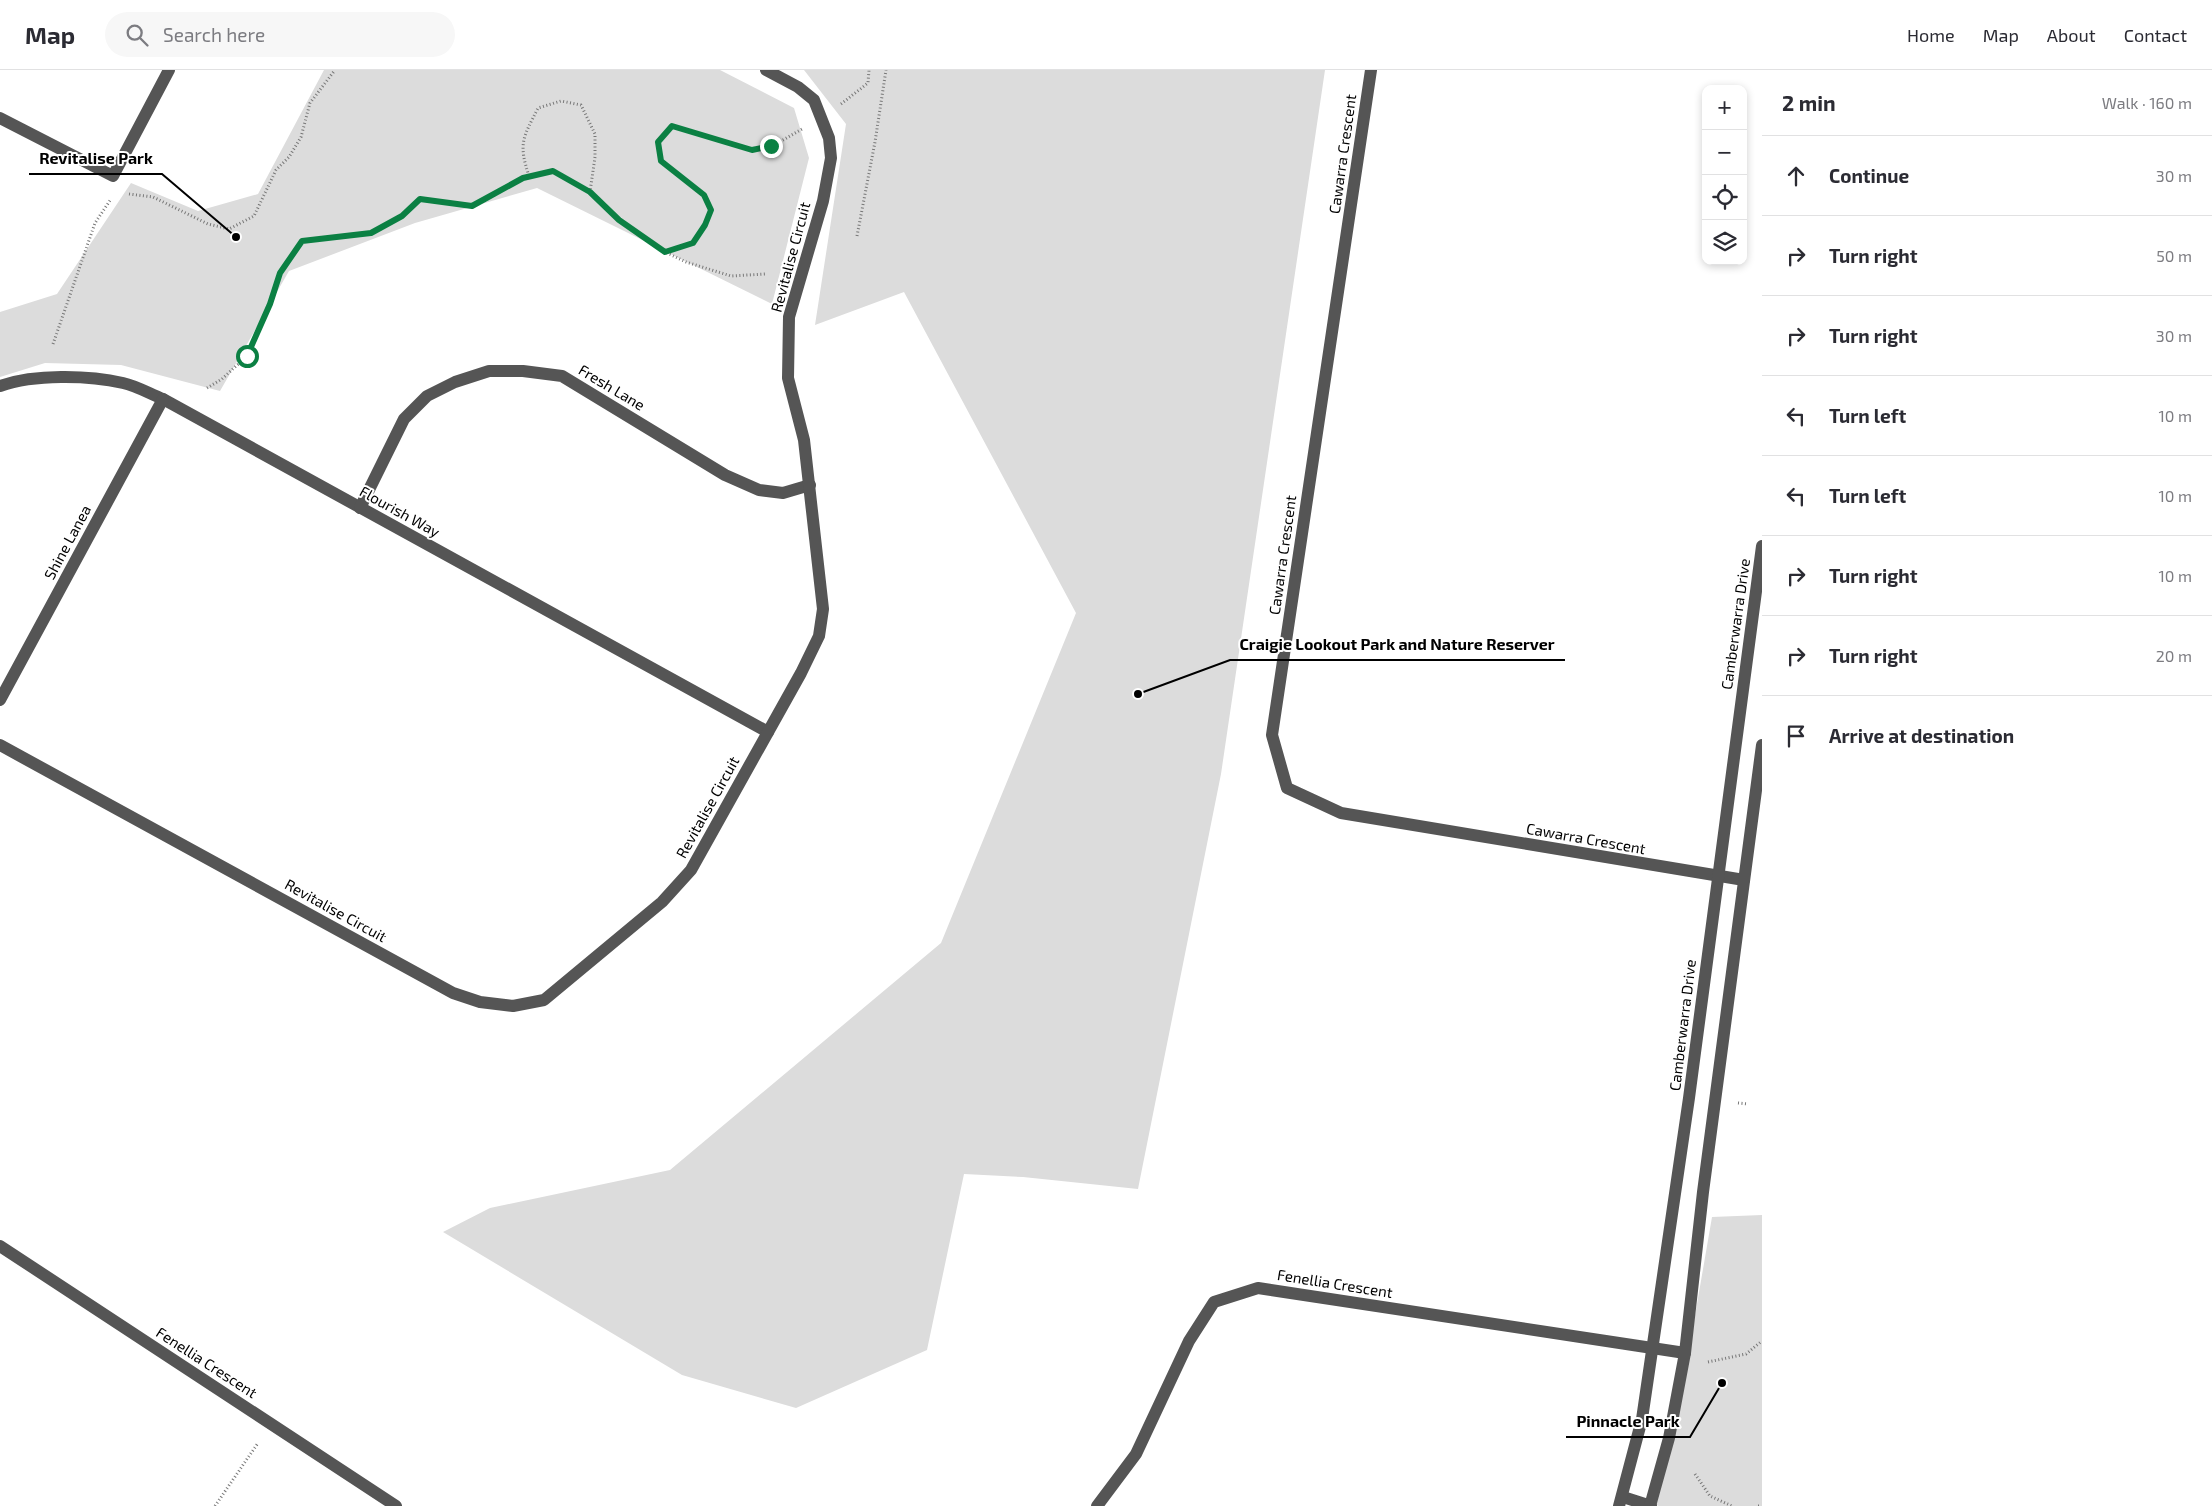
<!DOCTYPE html>
<meta charset="utf-8">
<style>
body{margin:0;font-family:"Exo 2",sans-serif;background:#f7f7f7;color:#2b2b33}
.controls{position:absolute;right:15px;top:15px;display:grid;overflow:hidden;border-radius:10px;box-shadow:0 2px 8px #0003}
.controls button{width:45px;height:45px;display:grid;place-items:center;padding:0;border:0;border-bottom:1px solid #e1e1e2;background:#fff;color:#2b2b33;font:25px sans-serif}
.stop{position:absolute;width:15px;height:15px;margin:-11px;border:4px solid #0b8043;border-radius:50%;background:#fff}
.stop.end{background:#0b8043;border-color:#fff;box-shadow:0 1px 5px #0008}
.list{margin:0;padding:0;list-style:none}
h2{display:flex;justify-content:space-between;align-items:center;height:65px;margin:0;padding:0 20px;font-size:21px}
h2 small{font-size:16px;font-weight:400;color:#7c7c81}
.list li{display:grid;grid-template-columns:32px 1fr auto;gap:15px;align-items:center;box-sizing:border-box;height:80px;padding:0 20px;border-top:1px solid #e1e1e2}
.list b{display:block;font-size:19px;white-space:nowrap}
.list em{font-size:16px;font-style:normal;color:#7c7c81}
.icon{flex:none;width:28px;height:28px;fill:none;stroke:currentColor;stroke-width:2;stroke-linecap:round;stroke-linejoin:round}
.map{position:relative;flex:none;width:1762px;height:1436px;overflow:hidden}
header{display:flex;align-items:center;gap:30px;box-sizing:border-box;height:70px;padding:0 25px;background:#fff;border-bottom:1px solid #e1e1e2}
header strong{font-size:24px}
nav{display:flex;gap:28px;margin-inline-start:auto;font-size:18px}
.search{width:350px;height:45px;background:#f7f7f7;display:flex;align-items:center;gap:12px;box-sizing:border-box;padding:0 18px;border-radius:28px;color:#7c7c81;font-size:19px}
main{display:flex}
aside{flex:1;background:#fff}
.map>svg:first-child{display:block}
.green{fill:#dcdcdc}
.lines{fill:none;stroke-linecap:round;stroke-linejoin:round}
.path{stroke:#777;stroke-width:3;stroke-dasharray:1 2.5;stroke-linecap:butt}
.minor{stroke:#555;stroke-width:12}
.route{stroke:#0b8043;stroke-width:6}
.labels{text-anchor:middle;dominant-baseline:central;stroke-width:4;stroke-linejoin:round;paint-order:stroke}
.street-label{font-size:15px;fill:#000;stroke:#fff}
.leader{fill:none;stroke:#000;stroke-width:2}
.callout-dot{fill:#000;stroke:#fff;stroke-width:2}
.callout-label{font-size:16px;text-anchor:middle;font-weight:bold;fill:#000;stroke:#fff;stroke-width:4;stroke-linejoin:round;paint-order:stroke}
</style>
<header>
<strong>Map</strong>
<div class="search"><svg class="icon" aria-label="search" viewBox="0 0 24 24"><circle cx="10" cy="10" r="6"/><path d="M15 15l6 6"/></svg>Search here</div>
<nav><a>Home</a><a>Map</a><a>About</a><a>Contact</a></nav>
</header>
<main>
<div class="map">
<svg width="1762" height="1436" viewBox="0 0 1762 1436">
<rect width="100%" height="100%" fill="#fff"/>
<!-- green -->
<g class="green">
<path d="M324,0H720L794,38L809,88L772,234L537,118L415,153L289,201L220,321L121,295L45,293L0,307V242L57,224L131,113L198,141L258,124Z"/>
<path d="M804,0H1325L1221,704L1138,1119L1023,1107L964,1104L927,1280L796,1338L682,1305L443,1162L490,1138L670,1100L941,873L1076,543L904,222L815,255L846,54Z"/>
<path d="M1762,1145V1436H1659L1653,1434L1693,1257L1712,1147Z"/>
</g>
<g class="lines">
<!-- path -->
<g class="path">
<path d="M841,34L868,13L869,0"/>
<path d="M529,106C518,73 523,68 538,38L561,31L581,35L595,64V87L590,122"/>
<path d="M129,124L153,127L208,154L229,159L254,146L276,100L289,87L301,67L310,33L335,0"/>
<path d="M857,166L875,72L886,0"/>
<path d="M666,181L693,173L705,155L711,140L704,125L661,91L658,72L673,56L751,80L771,77L802,59"/>
<path d="M53,274L95,153L111,129"/>
<path d="M207,318L222,309L247,286L270,234L280,203L302,171L371,163L402,145L419,129L472,136L523,108L553,101L590,122L619,150L665,182L686,192L731,206L765,204"/>
<path d="M1738,1033L1748,1034"/>
<path d="M1708,1292L1746,1284L1762,1271"/>
<path d="M1695,1404L1710,1426L1732,1436"/>
<path d="M215,1436L258,1373"/>
<path d="M1758,1436H1759"/>
</g>
<!-- minor -->
<g class="minor">
<path d="M1371,0L1272,665L1287,718L1341,743L1744,810"/>
<path d="M0,48L113,106L169,0"/>
<path d="M0,316C34,304 88,305 123,313C137,316 150,324 163,329L768,662"/>
<path d="M360,438L404,349L427,326L455,312L489,301H523L562,306L725,405L759,420L783,423L810,415"/>
<path d="M0,630L163,329"/>
<path d="M0,675L453,923L480,932L513,936L544,930L662,832L691,800L801,603L819,566L823,539L804,370L788,308L789,247L823,131L831,88L829,68L814,30L798,17L766,0"/>
<path d="M0,1176L396,1436"/>
<path d="M1623,1427L1651,1436"/>
<path d="M1097,1436L1136,1384L1189,1271L1214,1232L1258,1218L1685,1283"/>
<path d="M1619,1436L1642,1349L1689,1028L1762,476"/>
<path d="M1650,1436L1669,1368L1685,1283L1703,1122L1762,675"/>
</g>
</g>
<g class="lines">
<!-- route -->
<path class="route" d="M247,286L270,234L280,203L302,171L371,163L402,146L420,129L472,136L523,108L553,101L590,122L619,150L665,182L693,173L705,155L711,140L704,125L661,91L658,72L672,56L752,80L771,76"/>
</g>
<g class="labels">
<!-- street labels -->
<g class="street-label">
<text transform="translate(1342 84) rotate(-82)">Cawarra Crescent</text>
<text transform="translate(790 187) rotate(-75)">Revitalise Circuit</text>
<text transform="translate(612 317) rotate(31)">Fresh Lane</text>
<text transform="translate(400 441) rotate(29)">Flourish Way</text>
<text transform="translate(67 472) rotate(-62)">Shine Lanea</text>
<text transform="translate(1282 485) rotate(-82)">Cawarra Crescent</text>
<text transform="translate(1735 554) rotate(-82)">Camberwarra Drive</text>
<text transform="translate(707 737) rotate(-61)">Revitalise Circuit</text>
<text transform="translate(1586 768) rotate(10)">Cawarra Crescent</text>
<text transform="translate(336 840) rotate(29)">Revitalise Circuit</text>
<text transform="translate(1682 955) rotate(-83)">Camberwarra Drive</text>
<text transform="translate(1335 1213) rotate(9)">Fenellia Crescent</text>
<text transform="translate(207 1292) rotate(33)">Fenellia Crescent</text>
</g>
</g>
<!-- callouts -->
<path class="leader" d="M236 167L162 104H29M1138 624L1230 590H1565M1722 1313L1690 1367H1566"/>
<g class="callout-dot">
<circle cx="236" cy="167" r="5"/>
<circle cx="1138" cy="624" r="5"/>
<circle cx="1722" cy="1313" r="5"/>
</g>
<g class="callout-label">
<text x="96" y="94">Revitalise Park</text>
<text x="1397" y="580">Craigie Lookout Park and Nature Reserver</text>
<text x="1628" y="1357">Pinnacle Park</text>
</g>
</svg>
<div class="controls">
<button>+</button>
<button>−</button>
<button><svg class="icon" aria-label="locate" viewBox="0 0 24 24"><circle cx="12" cy="12" r="6"/><path d="M12 2v4M12 18v4M2 12h4M18 12h4"/></svg></button>
<button><svg class="icon" aria-label="layers" viewBox="0 0 24 24"><path d="M12 4l9 5-9 5-9-5zM3 14l9 5 9-5"/></svg></button>
</div>
<div class="stop" style="left:247px;top:286px"></div>
<div class="stop end" style="left:771px;top:76px"></div>
</div>
<aside>
<h2>2 min<small>Walk · 160 m</small></h2>
<ul class="list">
<li><svg class="icon" aria-label="ahead" viewBox="0 0 24 24"><path d="M12 20V5M6 11l6-6 6 6"/></svg><div><b>Continue</b></div><em>30 m</em></li>
<li><svg class="icon" aria-label="right" viewBox="0 0 24 24"><path d="M7 20v-9h11M14 6l5 5-5 5"/></svg><div><b>Turn right</b></div><em>50 m</em></li>
<li><svg class="icon" aria-label="right" viewBox="0 0 24 24"><path d="M7 20v-9h11M14 6l5 5-5 5"/></svg><div><b>Turn right</b></div><em>30 m</em></li>
<li><svg class="icon" aria-label="left" viewBox="0 0 24 24"><path d="M17 20v-9H6M10 6l-5 5 5 5"/></svg><div><b>Turn left</b></div><em>10 m</em></li>
<li><svg class="icon" aria-label="left" viewBox="0 0 24 24"><path d="M17 20v-9H6M10 6l-5 5 5 5"/></svg><div><b>Turn left</b></div><em>10 m</em></li>
<li><svg class="icon" aria-label="right" viewBox="0 0 24 24"><path d="M7 20v-9h11M14 6l5 5-5 5"/></svg><div><b>Turn right</b></div><em>10 m</em></li>
<li><svg class="icon" aria-label="right" viewBox="0 0 24 24"><path d="M7 20v-9h11M14 6l5 5-5 5"/></svg><div><b>Turn right</b></div><em>20 m</em></li>
<li><svg class="icon" aria-label="arrive" viewBox="0 0 24 24"><path d="M6 21V4h12l-3 4 3 4H6"/></svg><div><b>Arrive at destination</b></div></li>
</ul>
</aside>
</main>
